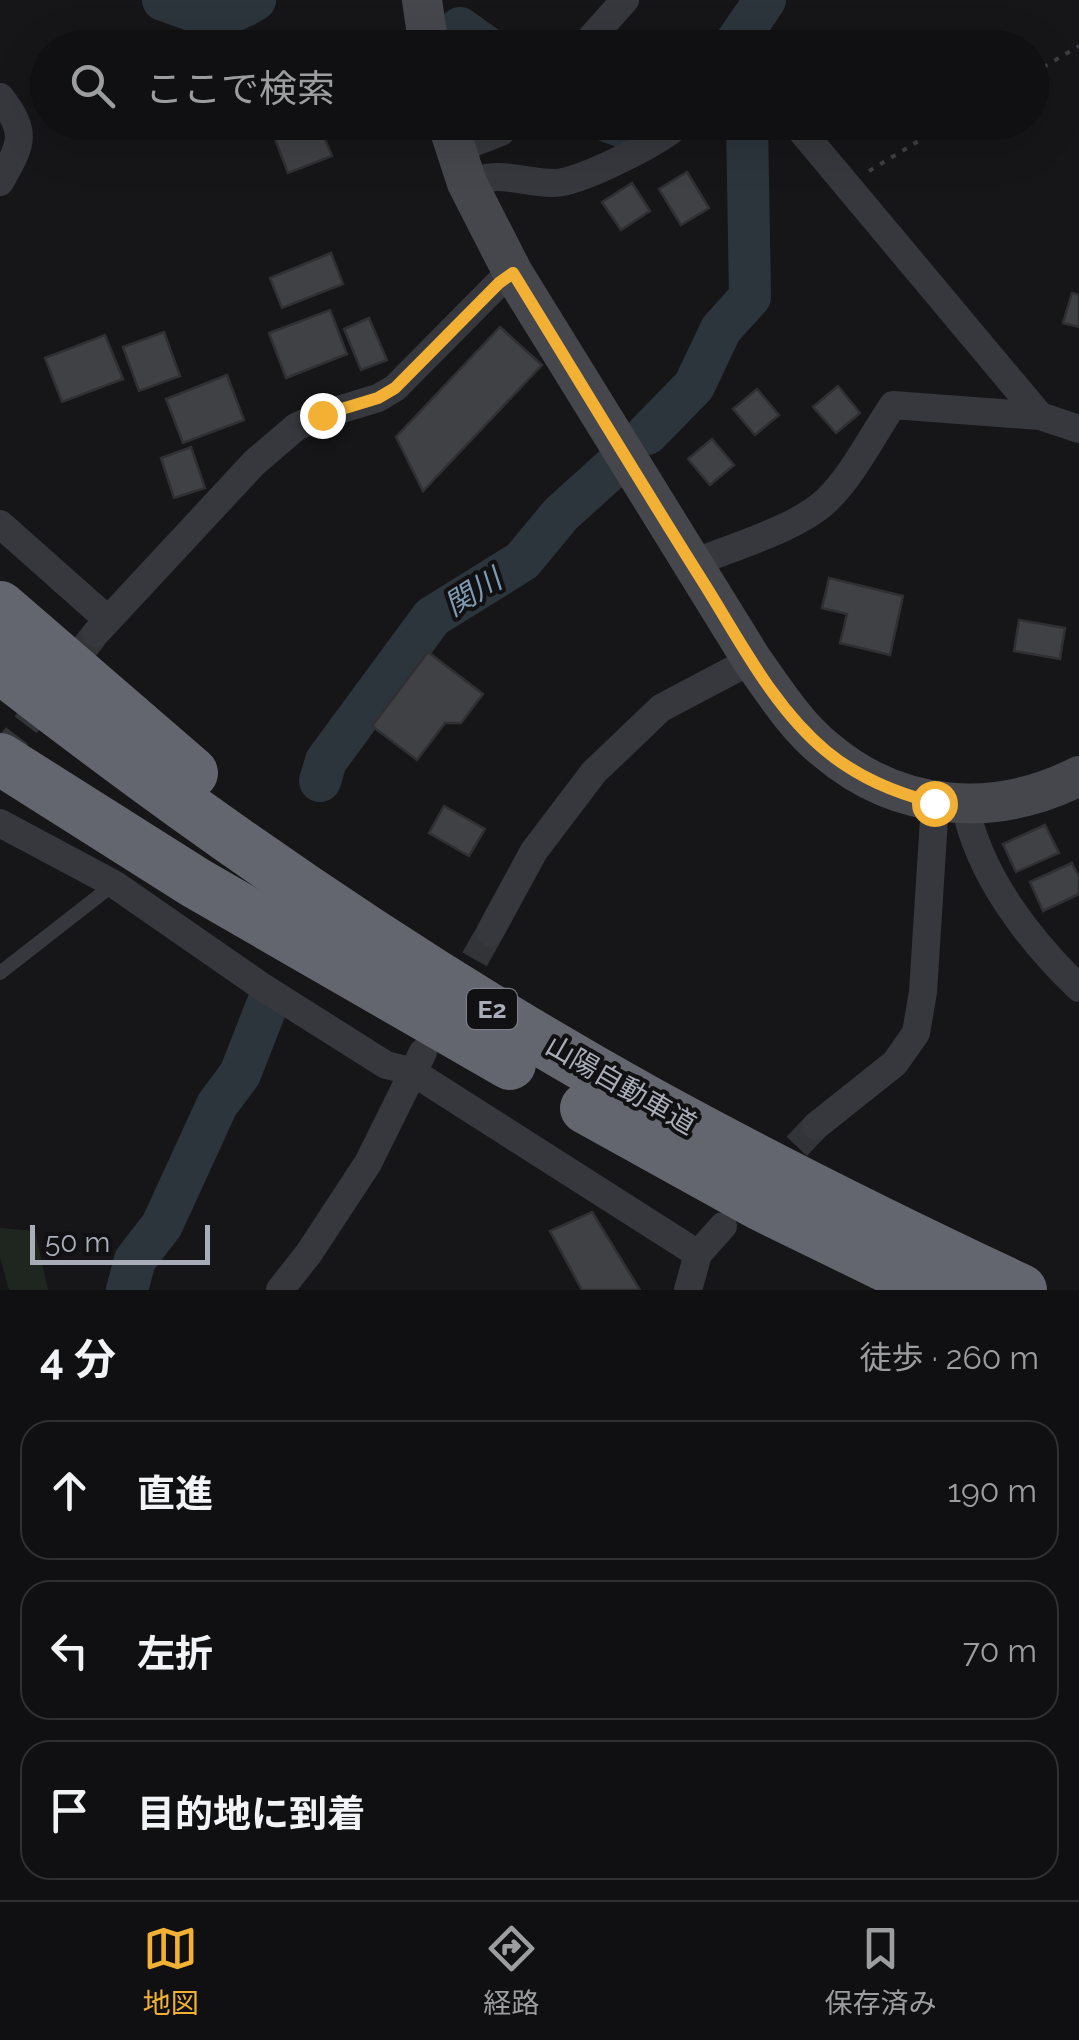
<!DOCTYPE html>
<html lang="ja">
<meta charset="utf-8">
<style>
body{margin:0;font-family:Raleway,"Noto Sans JP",sans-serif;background:#1e1e20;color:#f1f3f6}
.scale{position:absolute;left:30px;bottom:25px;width:180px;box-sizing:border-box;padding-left:10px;border:5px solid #a8adb8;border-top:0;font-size:28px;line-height:35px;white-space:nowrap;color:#a8adb8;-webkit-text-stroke:8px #111113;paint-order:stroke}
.stop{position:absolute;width:30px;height:30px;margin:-22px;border:8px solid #f2b134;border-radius:50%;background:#fff}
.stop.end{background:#f2b134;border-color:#fff;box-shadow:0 2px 10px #0008}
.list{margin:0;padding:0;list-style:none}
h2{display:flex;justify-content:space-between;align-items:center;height:130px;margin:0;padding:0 40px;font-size:42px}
h2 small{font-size:32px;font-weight:400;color:#9c9d9f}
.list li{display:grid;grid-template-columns:65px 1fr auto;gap:30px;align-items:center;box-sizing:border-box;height:140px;margin:0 20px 20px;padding:0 20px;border:2px solid #303032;border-radius:30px}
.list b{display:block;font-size:38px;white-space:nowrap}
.list em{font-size:32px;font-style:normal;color:#9c9d9f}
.icon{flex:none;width:55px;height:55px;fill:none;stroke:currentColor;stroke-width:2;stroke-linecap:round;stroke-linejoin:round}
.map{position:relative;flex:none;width:1079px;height:1290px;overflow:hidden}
.search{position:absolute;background:#101012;box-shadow:0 10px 40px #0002;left:30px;right:30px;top:30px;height:110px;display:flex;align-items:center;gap:25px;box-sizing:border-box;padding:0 35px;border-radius:55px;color:#9c9d9f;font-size:38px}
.sheet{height:610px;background:#101012}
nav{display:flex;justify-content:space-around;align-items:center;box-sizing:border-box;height:140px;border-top:2px solid #303032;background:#101012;font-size:28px;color:#9c9d9f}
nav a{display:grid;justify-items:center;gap:5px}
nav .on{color:#f2b134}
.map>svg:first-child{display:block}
.green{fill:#1e261f}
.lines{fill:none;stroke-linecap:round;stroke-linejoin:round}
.river{stroke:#2c353c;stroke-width:42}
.building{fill:#404145;stroke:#303034;stroke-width:2.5}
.street-tunnel{stroke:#333438;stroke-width:28;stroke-dasharray:28 14;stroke-linecap:butt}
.path{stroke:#3d3f44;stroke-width:4;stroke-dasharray:5 8;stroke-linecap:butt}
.lane{stroke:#37383d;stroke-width:14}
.street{stroke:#37383d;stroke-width:28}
.secondary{stroke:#45474d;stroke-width:40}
.highway{stroke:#63666e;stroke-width:52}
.route{stroke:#f2b134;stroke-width:12}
.labels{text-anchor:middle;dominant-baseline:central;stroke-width:8;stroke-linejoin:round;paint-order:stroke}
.shield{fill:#111113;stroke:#7b7e86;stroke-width:2.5}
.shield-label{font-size:25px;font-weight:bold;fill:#a8adb8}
.street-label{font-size:28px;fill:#a8adb8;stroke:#111113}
.water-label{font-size:30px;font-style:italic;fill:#7f9bb3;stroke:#111113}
</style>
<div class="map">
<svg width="1079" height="1290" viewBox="0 0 1079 1290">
<rect width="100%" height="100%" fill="#161618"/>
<!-- green -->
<path class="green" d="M0,1228L35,1231L48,1290H9L0,1257Z"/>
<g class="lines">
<!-- river -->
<g class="river">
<path d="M163,0C203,14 218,24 255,0"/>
<path d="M460,28L488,48"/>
<path d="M732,48L765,0"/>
<path d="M609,122L623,127L657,122"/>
<path d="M647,434L694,386L721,329L750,297L747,122"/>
<path d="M320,781L326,761L432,617L522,561L561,514L612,468"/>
<path d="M127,1290L135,1260L162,1225L217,1105L240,1074L267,1005"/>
</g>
</g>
<!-- building -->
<g class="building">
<path d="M287,122H318L332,156L288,173L271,129Z"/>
<path d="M687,172L709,208L681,225L659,189Z"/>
<path d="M632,183L650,211L621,230L602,202Z"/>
<path d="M331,253L343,284L282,308L270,278Z"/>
<path d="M1072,293L1079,295V327L1063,323Z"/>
<path d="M330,310L347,354L286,378L269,333Z"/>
<path d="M369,318L387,360L361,370L344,329Z"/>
<path d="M500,327L542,365L423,491L396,437Z"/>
<path d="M164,332L180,376L139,391L123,347Z"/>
<path d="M105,335L123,379L62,402L45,358Z"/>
<path d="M227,375L244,420L183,443L166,399Z"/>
<path d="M838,386L860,413L836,433L813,407Z"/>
<path d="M757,389L779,415L755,435L733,409Z"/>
<path d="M712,439L734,465L710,485L688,459Z"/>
<path d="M191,447L205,488L174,498L161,458Z"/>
<path d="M829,578L903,596L890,655L840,643L847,614L822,608Z"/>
<path d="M1019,620L1065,628L1060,659L1014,651Z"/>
<path d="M428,652L483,694L461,723H445L417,760L372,726Z"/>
<path d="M444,806L485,829L469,856L429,833Z"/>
<path d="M1045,825L1059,853L1016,872L1003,844Z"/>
<path d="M1072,863L1079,877V894L1043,911L1030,882Z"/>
<path d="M592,1212L640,1290H582L550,1231Z"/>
</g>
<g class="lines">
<!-- street-tunnel -->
<g class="street-tunnel">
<path d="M0,758L96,633"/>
<path d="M454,996L490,932"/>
<path d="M768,1177L816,1126"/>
</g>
<!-- path -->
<g class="path">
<path d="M1032,74L1079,46"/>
<path d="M869,171L950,122"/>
</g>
<!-- lane -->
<path class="lane" d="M0,973L114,884"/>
<!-- street -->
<g class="street">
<path d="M582,48L625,0"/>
<path d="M0,97C29,134 21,144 0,182"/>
<path d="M794,122L1040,416L1079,429"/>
<path d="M455,150L501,132L510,122"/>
<path d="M467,183C504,170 517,182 553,183C578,184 662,141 681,122"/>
<path d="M0,524L107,619"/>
<path d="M692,564C731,547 795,530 826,501C853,475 872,436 893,405L1040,416"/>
<path d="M96,633L254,463L296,427L322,415L378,398L395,388L499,283L513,273"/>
<path d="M965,805C979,875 1028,939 1079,988"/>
<path d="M0,823L114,884L261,986L386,1065L411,1071L698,1254"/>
<path d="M490,932L534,851L594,772L661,708L752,660"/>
<path d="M816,1126L895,1063L916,1033L923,992L935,803"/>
<path d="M280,1290L309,1253L368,1163L423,1052"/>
<path d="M688,1290L698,1254L723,1226"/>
</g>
<!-- secondary -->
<g class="secondary">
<path d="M422,0L429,48"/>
<path d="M447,122L467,183L513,273L752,660C775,692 796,726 826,750C899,812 995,819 1079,776"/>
</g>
<!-- highway -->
<g class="highway">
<path d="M0,607L192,773"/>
<path d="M0,667C205,827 421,976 648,1102C770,1169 895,1231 1021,1290"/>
<path d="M0,759L196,883L510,1064"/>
<path d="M586,1108L761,1205L935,1290"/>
</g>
</g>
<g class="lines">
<!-- route -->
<path class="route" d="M322,415L378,398L395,388L499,283L513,273C577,377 640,482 705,585C740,641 774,708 826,751C859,778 894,792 934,803"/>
</g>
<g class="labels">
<!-- shield labels -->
<rect class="shield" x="467" y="989" width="50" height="40" rx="8"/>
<g class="shield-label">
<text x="492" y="1009">E2</text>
</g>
<!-- street labels -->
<g class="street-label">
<text transform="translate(621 1085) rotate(30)">山陽自動車道</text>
</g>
<!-- water labels -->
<g class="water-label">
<text transform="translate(473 592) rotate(-32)">関川</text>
</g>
</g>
</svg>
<div class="scale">50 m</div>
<div class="stop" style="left:934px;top:803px"></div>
<div class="stop end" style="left:322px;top:415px"></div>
<div class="search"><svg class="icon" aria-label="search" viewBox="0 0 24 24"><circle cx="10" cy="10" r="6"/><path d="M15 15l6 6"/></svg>ここで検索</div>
</div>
<section class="sheet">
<h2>4 分<small>徒歩 · 260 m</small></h2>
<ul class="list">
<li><svg class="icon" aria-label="ahead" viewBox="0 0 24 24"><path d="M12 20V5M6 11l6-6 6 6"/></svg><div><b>直進</b></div><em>190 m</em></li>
<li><svg class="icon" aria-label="left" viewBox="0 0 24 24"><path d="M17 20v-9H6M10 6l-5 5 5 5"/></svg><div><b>左折</b></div><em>70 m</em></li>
<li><svg class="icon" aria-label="arrive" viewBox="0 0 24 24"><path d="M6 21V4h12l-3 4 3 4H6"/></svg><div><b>目的地に到着</b></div></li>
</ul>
</section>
<nav>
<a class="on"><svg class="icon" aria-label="map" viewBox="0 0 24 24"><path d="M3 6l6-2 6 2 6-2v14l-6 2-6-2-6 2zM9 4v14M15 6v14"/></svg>地図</a>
<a><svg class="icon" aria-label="directions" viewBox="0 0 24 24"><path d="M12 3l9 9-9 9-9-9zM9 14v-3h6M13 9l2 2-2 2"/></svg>経路</a>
<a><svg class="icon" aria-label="saved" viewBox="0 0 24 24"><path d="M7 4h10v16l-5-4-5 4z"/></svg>保存済み</a>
</nav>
